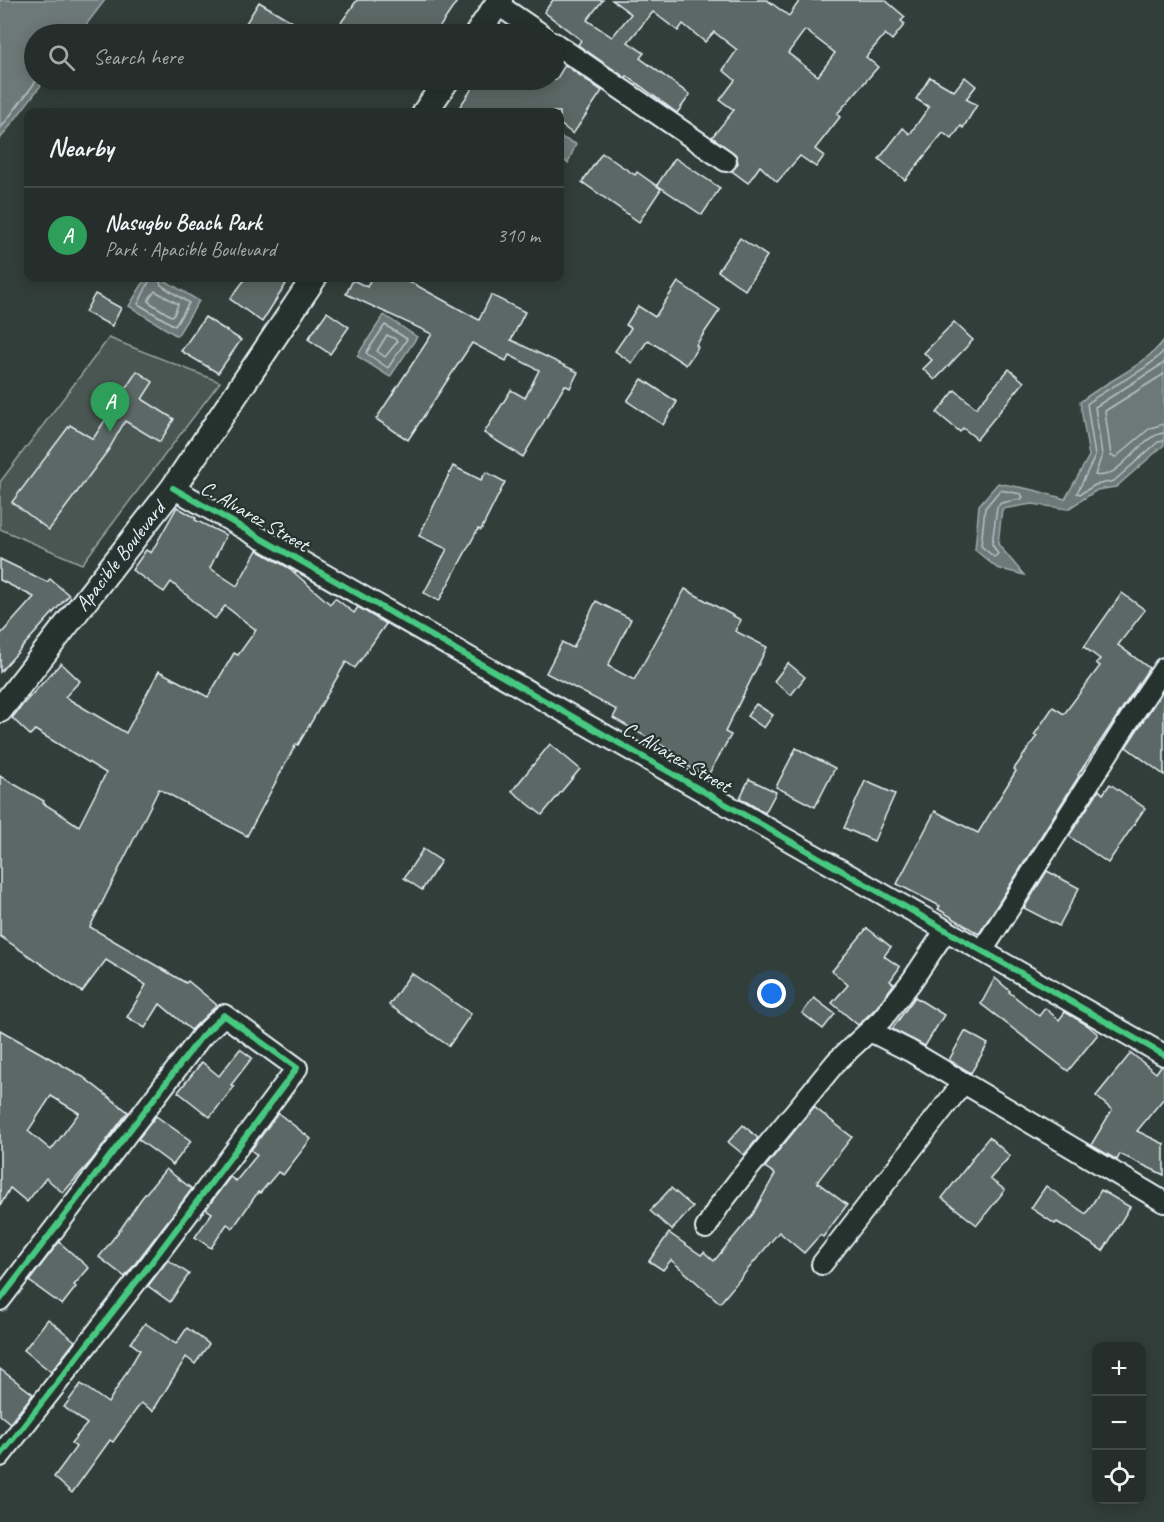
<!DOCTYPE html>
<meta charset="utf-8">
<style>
body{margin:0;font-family:Caveat,sans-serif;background:#2e3633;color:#f1f3f6}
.controls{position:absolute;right:18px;bottom:18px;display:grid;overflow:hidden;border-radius:12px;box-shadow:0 3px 15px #0003}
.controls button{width:54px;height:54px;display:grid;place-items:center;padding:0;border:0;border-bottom:2px solid #424a47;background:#262e2b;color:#f1f3f6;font:30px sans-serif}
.you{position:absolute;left:772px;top:994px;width:21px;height:21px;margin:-15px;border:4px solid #fff;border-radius:50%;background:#1a73e8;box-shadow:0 0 0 9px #1a73e833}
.badge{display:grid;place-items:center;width:39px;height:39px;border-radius:50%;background:#db2777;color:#fff;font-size:20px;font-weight:700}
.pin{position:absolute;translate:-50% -50px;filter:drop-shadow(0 2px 3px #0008)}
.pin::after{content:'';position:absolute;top:32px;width:21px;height:18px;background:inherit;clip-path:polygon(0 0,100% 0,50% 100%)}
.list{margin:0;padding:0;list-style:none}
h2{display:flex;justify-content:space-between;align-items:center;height:78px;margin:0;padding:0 24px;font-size:26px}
h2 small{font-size:20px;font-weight:400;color:#a4a8a9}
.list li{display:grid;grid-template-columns:39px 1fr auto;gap:18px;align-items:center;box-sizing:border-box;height:96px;padding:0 24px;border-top:2px solid #424a47}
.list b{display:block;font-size:22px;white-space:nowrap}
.list p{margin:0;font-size:20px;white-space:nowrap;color:#a4a8a9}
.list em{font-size:20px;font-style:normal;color:#a4a8a9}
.icon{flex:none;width:33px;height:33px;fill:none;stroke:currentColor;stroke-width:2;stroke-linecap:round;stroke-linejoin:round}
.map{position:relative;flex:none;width:1164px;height:1522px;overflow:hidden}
.search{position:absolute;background:#262e2b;box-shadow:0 3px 15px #0003;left:24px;top:24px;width:540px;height:66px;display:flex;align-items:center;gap:15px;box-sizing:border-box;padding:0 21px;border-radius:33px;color:#a4a8a9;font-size:22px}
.panel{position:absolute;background:#262e2b;box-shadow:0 3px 15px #0003;left:24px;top:108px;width:540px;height:174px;border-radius:12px}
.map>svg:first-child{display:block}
.green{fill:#495651;stroke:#98a4a4;stroke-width:1.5}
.water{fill:#6d7978;stroke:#9ea9ab;stroke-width:1.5}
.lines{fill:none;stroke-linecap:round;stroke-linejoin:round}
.shore{stroke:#b7c1c5;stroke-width:1.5}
.building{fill:#5c6865;stroke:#e8f1f8;stroke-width:1.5;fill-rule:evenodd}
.minor-casing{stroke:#e8f1f8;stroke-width:24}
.tertiary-casing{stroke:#e8f1f8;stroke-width:28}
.minor{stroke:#26332d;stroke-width:20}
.tertiary{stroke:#26332d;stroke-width:24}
.cycleway-casing{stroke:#26332d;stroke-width:10}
.cycleway{stroke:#46c982;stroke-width:6}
.labels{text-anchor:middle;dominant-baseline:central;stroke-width:4.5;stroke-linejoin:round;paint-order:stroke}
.street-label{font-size:21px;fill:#e8f1f8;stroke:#26332d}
</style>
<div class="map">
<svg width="1164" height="1522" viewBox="0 0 1164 1522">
<rect width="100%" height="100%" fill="#323e39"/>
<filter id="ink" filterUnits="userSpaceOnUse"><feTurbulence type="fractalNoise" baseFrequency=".0167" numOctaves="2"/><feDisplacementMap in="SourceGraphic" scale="12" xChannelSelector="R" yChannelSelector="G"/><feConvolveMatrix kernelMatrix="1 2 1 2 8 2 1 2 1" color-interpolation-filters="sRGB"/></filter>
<g filter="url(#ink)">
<!-- green -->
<path class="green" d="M109,338L220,382L82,564L0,529V482Z"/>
<!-- water -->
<g class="water">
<path d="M0,0H105L79,34H34V80H45L0,139Z"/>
<path d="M560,137L576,144L568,163L560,159Z"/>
<path d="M146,278H161L199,301L177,336L129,306Z"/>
<path d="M384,315L417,337L390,377L357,356Z"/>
<path d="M1164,340V445L1116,487L1097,490L1068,509L1032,504L1002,509L998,544L1024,575L997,568L975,550L979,505L998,483L1034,490L1065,499L1089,456L1080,402C1107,380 1143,368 1164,340Z"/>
</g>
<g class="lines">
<!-- shore -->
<g class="shore">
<path d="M0,129L37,80"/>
<path d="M151,278L138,304L175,326L189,303L161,285L159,278"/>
<path d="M155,291L178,304L174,315L171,316L149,302V299Z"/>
<path d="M385,325L407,339L388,368L366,353Z"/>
<path d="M387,335L395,339L397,342L385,357L377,351Z"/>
<path d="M1164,350C1148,372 1109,385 1087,404L1095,456L1077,493L1080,494L1095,485L1114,481L1158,442L1164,441"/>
<path d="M1164,363L1095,407L1102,455L1095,475C1121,481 1139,435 1164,433"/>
<path d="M1164,374L1105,411L1111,456L1116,457L1150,428L1164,424"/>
<path d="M1000,490L1021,494L1023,497L1021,499L1001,503L997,507L992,544L998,554L994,557L981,546L985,508Z"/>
</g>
</g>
<!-- building -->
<g class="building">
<path d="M357,0H458L435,34H333Z"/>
<path d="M553,0H603L587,20L612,37L631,14L612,0H767L789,16L800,0H885L905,17L901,21L905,24L892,40L885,34L866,57L878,67L837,114L840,117L815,149L824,156L816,167L800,156L777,182L760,166L748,183L732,171L738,163L736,155L712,137L734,110L720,100L735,80L723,70L737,50L714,32L705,42L683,24L678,31L653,12L628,42L644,53L640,58L690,95L677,113L627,76L626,78L578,45L581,40L544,12ZM805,30L835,53L818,76L788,53Z"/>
<path d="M259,2L313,34H264L246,23Z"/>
<path d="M565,65L602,91L573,134L560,124V112H456L478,80H556Z"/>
<path d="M930,77L954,91L965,77L976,86L966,99L977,105L963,128L961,126L952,139L943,133L905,180L879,159L903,128L910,134L929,107L916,99Z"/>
<path d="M602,153L635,175L637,172L661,189L639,222L582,182Z"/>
<path d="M675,158L720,188L702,215L657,185Z"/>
<path d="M740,238L767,256L745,290L718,271Z"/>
<path d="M246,278H276L286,284L262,322L230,299Z"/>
<path d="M371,278H397L414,284L479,320L491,295L525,312L511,340L578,372L570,388L565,385L523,457L484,433L511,390L525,398L539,370L509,355L506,361L472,343L408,440L376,419L432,334L346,294L353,280L367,287Z"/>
<path d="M678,282L720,310L696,345L698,347L686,365L648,340L632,363L615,351L631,328L626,325L638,306L655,317Z"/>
<path d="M95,294L121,308L112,326L85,312Z"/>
<path d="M327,312L349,327L330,354L308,339Z"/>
<path d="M205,317L241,340L218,373L181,351Z"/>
<path d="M954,322L973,340L935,380L923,369L932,360L924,353Z"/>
<path d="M1009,369L1024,382L977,439L963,428L960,432L937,413L955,390L976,408Z"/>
<path d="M137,371L153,382L142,399L174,419L160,442L125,421L109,449L49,530L12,502L70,425L93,439Z"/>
<path d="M642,379L677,402L663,425L627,401Z"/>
<path d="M453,466L481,480L486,472L505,482L481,530L478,529L439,601L424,593L447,549L419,536Z"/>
<path d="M177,507L196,518L195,520L226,535L210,568L237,586L257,550L289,568L330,604L335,598L354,613L358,607L386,624L355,668L346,662L298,745L296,744L247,836L159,789L90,927L186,983L188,981L217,1005L191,1030L160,1004L145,1028L127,1017L146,985L106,960L82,992L0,936V776L44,801L43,803L79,826L106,773L35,730L30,735L12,718L25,702L61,663L80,681L65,697L126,733L159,671L208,697L234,653L238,655L256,630L225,606L215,619L171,582L164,592L132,570L146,550L151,553Z"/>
<path d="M0,559L47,582L50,579L69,595L0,672V635L34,597L0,580Z"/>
<path d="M685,589L741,620L735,631L767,647L725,732L731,735L707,777L672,757L675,753L613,718L617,710L546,673L562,642L573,648L596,601L631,619L608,666L634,680Z"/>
<path d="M1122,593L1145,610L1118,645L1149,668L1078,775L1079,776L979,934L938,909L940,906L897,884L935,811L978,833L1016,771L1014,769L1037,736L1034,735L1053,707L1064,714L1100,666L1096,663L1100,659L1084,647Z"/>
<path d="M788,663L805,677L791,695L774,681Z"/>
<path d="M1164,689V775L1126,747Z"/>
<path d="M756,704L773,715L764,728L747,716Z"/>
<path d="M550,744L580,769L542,815L512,791Z"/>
<path d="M796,748L835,768L815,807L776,787Z"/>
<path d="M749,779L776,792L765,813L740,798Z"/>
<path d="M865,781L895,794L874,841L844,828Z"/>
<path d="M1110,784L1145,808L1108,863L1069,836L1099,790L1103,794Z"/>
<path d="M423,849L441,861L422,890L404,878Z"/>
<path d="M1047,871L1079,888L1059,926L1024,908Z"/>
<path d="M867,928L891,947L884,956L900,967L890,981L894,984L876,1008L858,1025L832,1003L848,985L832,971Z"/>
<path d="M411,973L471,1014L449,1046L389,1005Z"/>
<path d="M995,978L1010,991L1009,992L1039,1016L1045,1008L1059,1020L1065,1012L1087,1025L1098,1034L1068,1071L981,1004Z"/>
<path d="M915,997L944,1015L925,1046L892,1029Z"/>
<path d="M814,998L835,1014L823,1029L802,1013Z"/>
<path d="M0,1030L83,1077L128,1112L92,1160L63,1193L46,1178L27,1202L10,1188L0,1206ZM51,1096L79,1113L51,1150L28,1131Z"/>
<path d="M965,1031L988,1044L971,1073L949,1060Z"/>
<path d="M240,1049L252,1058L231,1085L234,1087L210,1117L178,1092L202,1062L219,1076Z"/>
<path d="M1131,1053L1156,1073L1161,1066L1164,1067V1098L1137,1131L1164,1144V1175L1120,1154L1117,1160L1091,1145L1112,1110L1096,1096Z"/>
<path d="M814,1107L852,1137L817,1182L847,1205L823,1237L820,1235L804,1253L779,1232L720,1303L671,1260L663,1270L649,1261L669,1233L701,1255L704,1252L714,1261L753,1214L775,1174L765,1167Z"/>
<path d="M278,1113L311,1139L283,1175L278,1172L260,1193L258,1192L233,1228L227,1224L211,1248L195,1237L212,1213L206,1209L230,1177L236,1181L257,1155L251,1150Z"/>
<path d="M156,1116L191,1141L173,1165L138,1139Z"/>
<path d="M743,1125L758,1138L744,1155L728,1142Z"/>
<path d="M989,1137L1010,1156L990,1179L1005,1190L977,1225L942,1198L972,1160L971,1159Z"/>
<path d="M166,1169L192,1189L125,1277L99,1257L122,1227L141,1199Z"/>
<path d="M1046,1186L1086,1214L1101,1190L1130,1207L1103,1251L1057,1222L1055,1224L1031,1208Z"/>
<path d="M671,1188L693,1207L672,1230L650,1211Z"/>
<path d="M59,1242L89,1268L74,1285L76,1287L62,1305L29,1281Z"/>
<path d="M168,1260L189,1274L170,1302L148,1286Z"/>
<path d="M48,1319L75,1341L51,1372L24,1350Z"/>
<path d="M145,1323L176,1344L187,1328L209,1344L195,1364L186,1357L153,1411L141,1403L113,1442L110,1440L72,1493L54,1477L76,1447L71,1443L87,1424L64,1407L81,1384L108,1403L140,1350L131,1343Z"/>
<path d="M0,1369L33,1394L10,1423L0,1415Z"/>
</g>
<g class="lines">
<defs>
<g id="minor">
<path d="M497,4L541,34"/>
<path d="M554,43L726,161"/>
<path d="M173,488L1164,1055"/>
<path d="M982,951L1133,714L1164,668"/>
<path d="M870,1031L910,1051L1164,1202"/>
<path d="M706,1228L719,1206L739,1180L836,1062L882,1019L911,982L946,930"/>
<path d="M822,1264L963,1083"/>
<path d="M0,1300L201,1037L224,1015L297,1068L151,1263L0,1456"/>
</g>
<g id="tertiary">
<path d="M477,34L500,0"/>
<path d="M425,112L447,80"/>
<path id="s1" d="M0,710L173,488L314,278"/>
</g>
</defs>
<!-- minor casing -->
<use href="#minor" class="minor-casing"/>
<!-- tertiary casing -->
<use href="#tertiary" class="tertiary-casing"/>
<!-- minor -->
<use href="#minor" class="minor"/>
<!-- tertiary -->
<use href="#tertiary" class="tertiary"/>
<defs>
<g id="cycleway">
<path d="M173,488L1164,1055"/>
<path d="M0,1300L201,1037L224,1015L297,1068L151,1263L0,1456"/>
</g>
</defs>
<!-- cycleway casing -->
<use href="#cycleway" class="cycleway-casing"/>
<!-- cycleway -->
<use href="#cycleway" class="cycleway"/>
</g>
</g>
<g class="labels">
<!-- street labels -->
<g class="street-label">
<text transform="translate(255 516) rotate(30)">C. Alvarez Street</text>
<text stroke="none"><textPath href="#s1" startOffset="195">Apacible Boulevard</textPath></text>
<text transform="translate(677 757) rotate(30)">C. Alvarez Street</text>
</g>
</g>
</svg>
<div class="controls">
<button>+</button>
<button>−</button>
<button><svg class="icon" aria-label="locate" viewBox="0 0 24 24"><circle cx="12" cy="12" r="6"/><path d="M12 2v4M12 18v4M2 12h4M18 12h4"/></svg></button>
</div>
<div class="you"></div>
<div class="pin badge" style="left:110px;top:432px;background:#2e9e5b">A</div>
<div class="search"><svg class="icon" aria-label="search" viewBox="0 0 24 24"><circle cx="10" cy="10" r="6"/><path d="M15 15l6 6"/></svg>Search here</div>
<section class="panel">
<h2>Nearby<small></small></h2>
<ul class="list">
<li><span class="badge" style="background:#2e9e5b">A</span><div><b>Nasugbu Beach Park</b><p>Park · Apacible Boulevard</p></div><em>310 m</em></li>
</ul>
</section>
</div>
